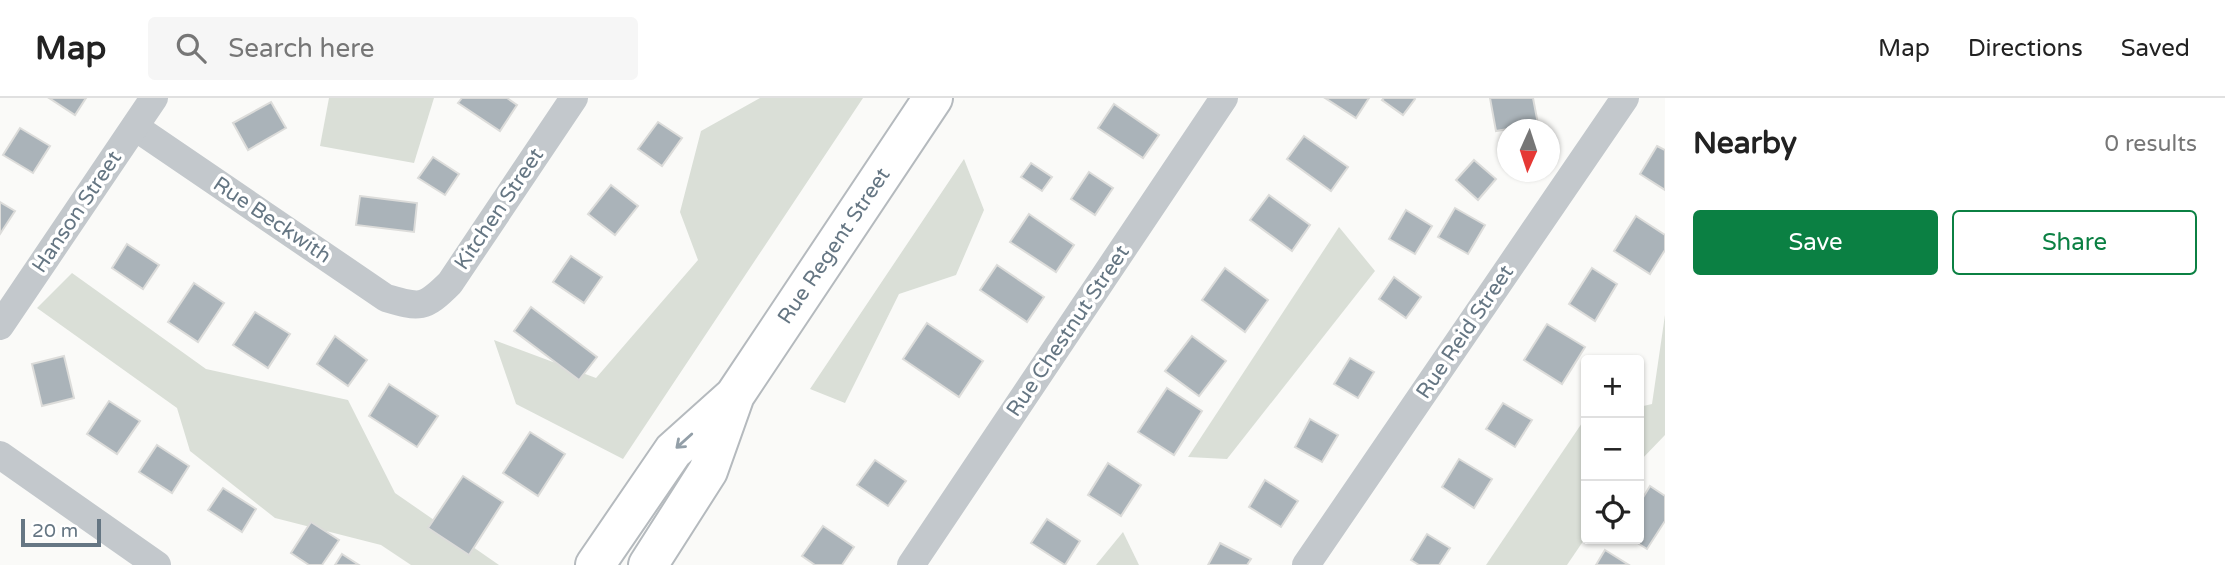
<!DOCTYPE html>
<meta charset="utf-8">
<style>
body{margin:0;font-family:"Varela Round",sans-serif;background:#f6f6f6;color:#222}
.controls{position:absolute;right:21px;bottom:21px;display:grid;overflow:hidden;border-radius:7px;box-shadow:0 2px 5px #0004}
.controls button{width:63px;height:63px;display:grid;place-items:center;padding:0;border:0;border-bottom:2px solid #e0e0e0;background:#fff;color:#222;font:35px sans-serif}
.compass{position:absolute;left:1497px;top:21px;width:63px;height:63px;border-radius:50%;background:#fff;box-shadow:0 2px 5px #0004;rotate:183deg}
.scale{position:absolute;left:21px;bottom:18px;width:80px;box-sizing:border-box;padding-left:7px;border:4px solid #657683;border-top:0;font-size:19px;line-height:24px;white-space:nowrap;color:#657683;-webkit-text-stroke:5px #fff;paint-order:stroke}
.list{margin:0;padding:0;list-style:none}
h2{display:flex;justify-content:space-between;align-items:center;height:91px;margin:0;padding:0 28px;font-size:30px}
h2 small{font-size:23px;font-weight:400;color:#767676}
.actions{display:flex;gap:14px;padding:21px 28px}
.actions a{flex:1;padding:16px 0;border:2px solid #0b8043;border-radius:7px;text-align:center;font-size:24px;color:#0b8043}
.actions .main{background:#0b8043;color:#fff}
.icon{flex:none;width:38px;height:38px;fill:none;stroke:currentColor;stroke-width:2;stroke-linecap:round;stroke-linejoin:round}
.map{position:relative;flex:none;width:1665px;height:467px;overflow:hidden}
header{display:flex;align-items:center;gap:42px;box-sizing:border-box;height:98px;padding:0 35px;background:#fff;border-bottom:2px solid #e0e0e0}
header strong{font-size:33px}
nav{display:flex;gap:38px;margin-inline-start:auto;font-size:24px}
.search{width:490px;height:63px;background:#f6f6f6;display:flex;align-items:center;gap:18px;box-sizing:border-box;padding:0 24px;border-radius:7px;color:#767676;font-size:26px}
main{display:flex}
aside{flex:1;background:#fff}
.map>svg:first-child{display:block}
.green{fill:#dadfd7}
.building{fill:#aab3b9;stroke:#dcdcda;stroke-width:2}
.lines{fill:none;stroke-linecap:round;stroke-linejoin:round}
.primary-casing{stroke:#b5babe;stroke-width:42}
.street{stroke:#c3c8cc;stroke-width:28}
.primary{stroke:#fff;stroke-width:38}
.oneway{stroke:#939fa8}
.labels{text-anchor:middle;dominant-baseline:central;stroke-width:7;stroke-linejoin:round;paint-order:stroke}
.street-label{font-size:21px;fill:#657683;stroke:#fff}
</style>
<header>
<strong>Map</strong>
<div class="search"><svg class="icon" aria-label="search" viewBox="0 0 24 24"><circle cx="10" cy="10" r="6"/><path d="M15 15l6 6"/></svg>Search here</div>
<nav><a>Map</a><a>Directions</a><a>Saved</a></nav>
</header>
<main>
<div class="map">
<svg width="1665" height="467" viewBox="0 0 1665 467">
<rect width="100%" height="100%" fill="#fafaf8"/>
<!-- green -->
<g class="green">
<path d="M329,0H434L414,65L320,48Z"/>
<path d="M760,0H863L623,361L516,306L494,242L596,280L698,162L680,114L701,33Z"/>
<path d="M964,61L984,112L956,177L899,196L845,305L810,291Z"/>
<path d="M1339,129L1375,173L1227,361L1188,359Z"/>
<path d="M72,175L206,271L348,302L395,395L499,467H411L381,447L275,420L190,353L177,310L37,210Z"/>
<path d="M1665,217V337L1639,364V309L1652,306Z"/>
<path d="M1586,321V439L1567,467H1486L1584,322Z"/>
<path d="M1123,434L1139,467H1096Z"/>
</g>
<!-- building -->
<g class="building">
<path d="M49,0H86L75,17Z"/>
<path d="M462,0H507L517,7L500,33L458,5Z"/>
<path d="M1325,0H1369L1356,20Z"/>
<path d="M1384,0H1414L1415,1L1403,17L1382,2Z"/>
<path d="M1490,0H1533L1538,26L1496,33Z"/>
<path d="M271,4L286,30L248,52L233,25Z"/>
<path d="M1114,6L1159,37L1143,60L1098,30Z"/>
<path d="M658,24L682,40L662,68L638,51Z"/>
<path d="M20,30L50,48L33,75L3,57Z"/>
<path d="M1304,38L1348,69L1331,93L1287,61Z"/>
<path d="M1657,48L1665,52V92L1640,76Z"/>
<path d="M433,59L459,76L445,97L418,80Z"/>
<path d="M1474,62L1496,81L1478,102L1456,82Z"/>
<path d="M1031,65L1052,79L1042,93L1021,79Z"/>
<path d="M1089,74L1113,90L1095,117L1071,101Z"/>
<path d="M611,87L638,108L615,137L588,116Z"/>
<path d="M1269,97L1310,127L1292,153L1250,122Z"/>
<path d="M360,98L417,105L414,134L356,127Z"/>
<path d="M0,104L15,113L0,136Z"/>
<path d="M1455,110L1485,127L1468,156L1438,139Z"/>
<path d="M1406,112L1432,128L1415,156L1389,141Z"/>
<path d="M1029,116L1074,147L1056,174L1010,144Z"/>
<path d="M1636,118L1665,137V152L1650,176L1614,153Z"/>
<path d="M127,146L159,167L143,191L112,170Z"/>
<path d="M571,158L602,179L584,205L553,184Z"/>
<path d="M997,167L1044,199L1027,224L980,192Z"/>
<path d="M1225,170L1268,202L1245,234L1202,202Z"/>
<path d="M1592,170L1617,186L1595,223L1569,206Z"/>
<path d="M1394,179L1421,199L1406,220L1379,201Z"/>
<path d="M194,185L224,205L198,244L168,224Z"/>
<path d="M531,209L597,259L579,282L514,233Z"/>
<path d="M255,214L290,236L268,270L233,247Z"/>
<path d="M927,225L983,263L959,299L903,261Z"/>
<path d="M1547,226L1585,249L1562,286L1524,262Z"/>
<path d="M335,238L367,262L348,288L317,266Z"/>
<path d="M1192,238L1226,263L1199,298L1165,273Z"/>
<path d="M64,258L74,300L42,308L32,266Z"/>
<path d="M1350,260L1374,274L1358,300L1334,286Z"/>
<path d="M389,286L438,318L417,349L369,318Z"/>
<path d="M1167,290L1202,313L1174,357L1138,334Z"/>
<path d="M109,303L140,323L117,356L87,336Z"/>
<path d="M1503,305L1532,322L1515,349L1486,331Z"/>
<path d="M1310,321L1338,337L1322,364L1295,349Z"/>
<path d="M530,334L565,356L538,398L503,375Z"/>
<path d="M157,347L189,368L172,395L139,374Z"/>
<path d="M1459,361L1492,381L1474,410L1442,389Z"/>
<path d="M875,362L906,383L888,408L857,387Z"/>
<path d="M1108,365L1141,387L1121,418L1088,397Z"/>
<path d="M463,378L503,404L469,457L428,430Z"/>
<path d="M1265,382L1298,403L1281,429L1249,409Z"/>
<path d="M1650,388L1665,398V423L1647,451L1631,441H1639V406Z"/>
<path d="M223,390L256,411L242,434L208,412Z"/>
<path d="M1047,421L1080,443L1065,467L1031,445Z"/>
<path d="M311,424L339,442L322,467H309L291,455Z"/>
<path d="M823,428L854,449L842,467H815L802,458Z"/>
<path d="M1427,436L1450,450L1439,467H1419L1411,462Z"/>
<path d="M1220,445L1251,461L1247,467H1208Z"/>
<path d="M1605,452L1629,467H1596Z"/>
<path d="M342,456L359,467H335Z"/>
</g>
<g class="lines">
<defs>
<g id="primary">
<path d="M595,467L673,353L731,301"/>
<path d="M648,467L708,373L735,297L933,0"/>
</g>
</defs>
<!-- primary casing -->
<use href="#primary" class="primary-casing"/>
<!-- street -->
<g class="street">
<path d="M135,29L386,200C420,210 424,211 450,185L574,0"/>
<path d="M0,228L154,0"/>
<path d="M0,357L157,467"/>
<path d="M911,467L1224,0"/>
<path d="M1306,467L1625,0"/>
</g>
<!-- primary -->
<use href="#primary" class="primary"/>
</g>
<!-- one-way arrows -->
<defs><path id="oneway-shaft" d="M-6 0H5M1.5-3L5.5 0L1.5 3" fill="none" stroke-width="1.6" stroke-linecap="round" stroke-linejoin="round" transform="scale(1.75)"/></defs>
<use class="oneway" href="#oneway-shaft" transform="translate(684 343) rotate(138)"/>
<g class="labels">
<!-- street labels -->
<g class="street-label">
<text transform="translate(499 111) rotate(-56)">Kitchen Street</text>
<text transform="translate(77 114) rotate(-56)">Hanson Street</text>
<text transform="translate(272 122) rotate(34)">Rue Beckwith</text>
<text transform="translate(834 148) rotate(-56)">Rue Regent Street</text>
<text transform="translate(1068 233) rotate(-56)">Rue Chestnut Street</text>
<text transform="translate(1465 234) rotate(-56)">Rue Reid Street</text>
</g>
</g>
</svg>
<div class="controls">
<button>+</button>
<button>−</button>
<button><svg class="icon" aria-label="locate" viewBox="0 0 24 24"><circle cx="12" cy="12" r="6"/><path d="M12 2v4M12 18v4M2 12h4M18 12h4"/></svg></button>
</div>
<svg class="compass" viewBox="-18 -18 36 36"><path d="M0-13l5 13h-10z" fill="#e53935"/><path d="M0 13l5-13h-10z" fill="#767676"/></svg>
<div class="scale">20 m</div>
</div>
<aside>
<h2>Nearby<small>0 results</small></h2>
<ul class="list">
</ul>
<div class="actions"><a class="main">Save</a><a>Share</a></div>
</aside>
</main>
